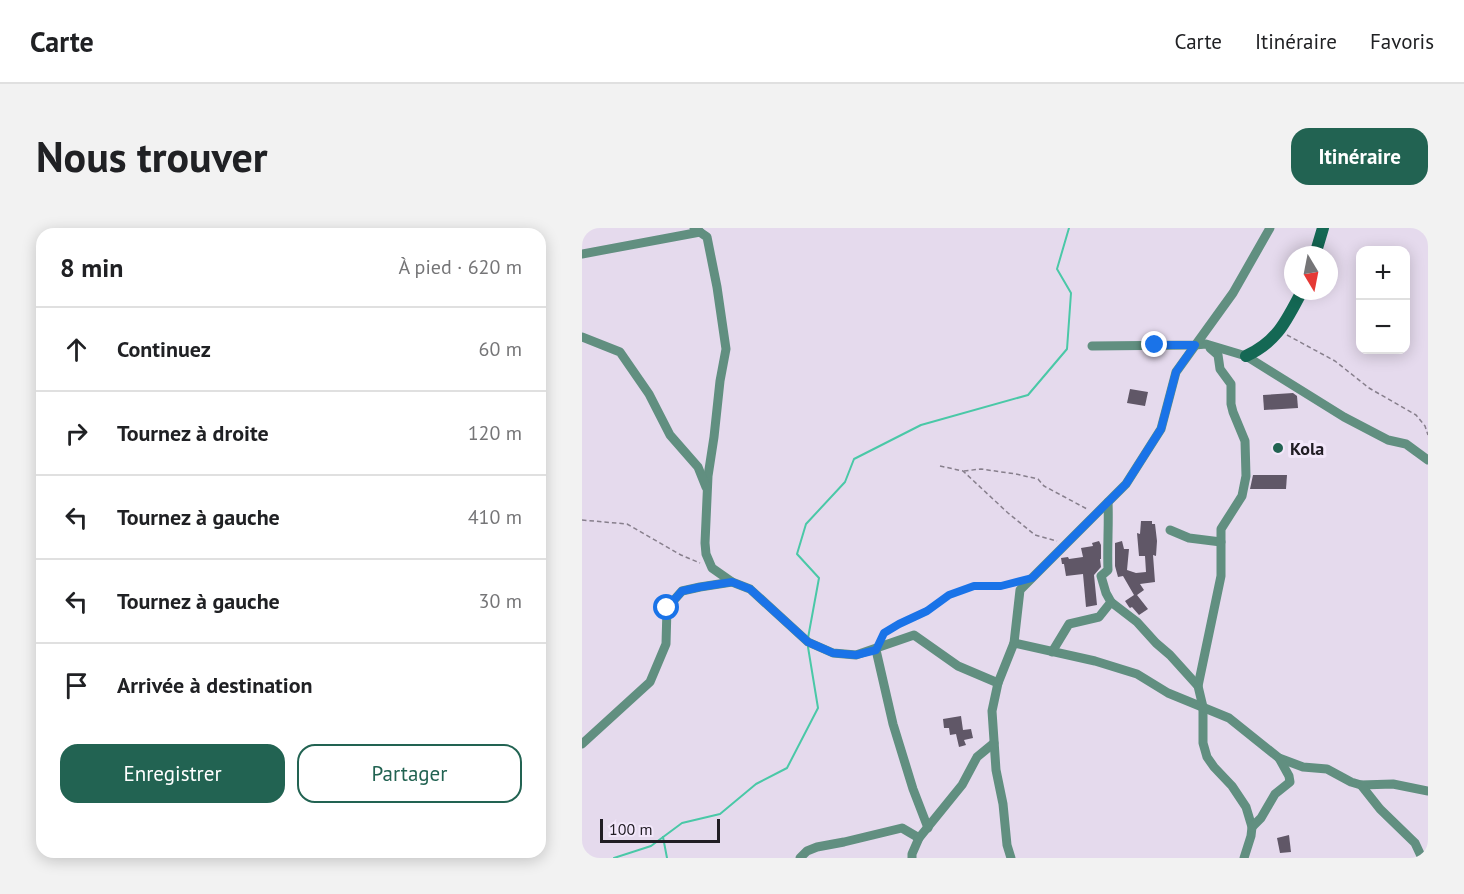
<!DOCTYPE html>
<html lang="fr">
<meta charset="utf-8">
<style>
body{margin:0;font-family:"PT Sans",sans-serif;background:#f2f2f2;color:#202124}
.controls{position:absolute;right:18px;top:18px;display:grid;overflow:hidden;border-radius:12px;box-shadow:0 3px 15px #0003}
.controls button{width:54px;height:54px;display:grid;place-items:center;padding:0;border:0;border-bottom:2px solid #e0e0e0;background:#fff;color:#202124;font:30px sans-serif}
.compass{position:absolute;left:702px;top:18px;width:54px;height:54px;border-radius:50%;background:#fff;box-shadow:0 3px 15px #0003;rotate:170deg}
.scale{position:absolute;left:18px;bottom:15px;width:120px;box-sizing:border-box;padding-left:6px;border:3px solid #211d24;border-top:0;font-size:16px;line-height:21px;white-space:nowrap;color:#211d24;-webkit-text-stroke:4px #f2e7fa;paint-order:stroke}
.stop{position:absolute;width:18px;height:18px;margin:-14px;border:4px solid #1a73e8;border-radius:50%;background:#fff}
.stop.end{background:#1a73e8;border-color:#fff;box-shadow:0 2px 6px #0008}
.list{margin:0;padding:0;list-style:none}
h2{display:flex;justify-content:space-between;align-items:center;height:78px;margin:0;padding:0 24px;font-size:26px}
h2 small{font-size:20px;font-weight:400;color:#757577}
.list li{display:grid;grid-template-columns:39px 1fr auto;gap:18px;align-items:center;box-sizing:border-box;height:84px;padding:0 24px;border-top:2px solid #e0e0e0}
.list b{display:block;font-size:22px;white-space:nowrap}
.list em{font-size:20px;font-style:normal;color:#757577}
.actions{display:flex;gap:12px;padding:18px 24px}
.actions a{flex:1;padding:14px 0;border:2px solid #226352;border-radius:18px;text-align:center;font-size:21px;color:#226352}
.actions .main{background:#226352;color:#fff}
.icon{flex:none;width:33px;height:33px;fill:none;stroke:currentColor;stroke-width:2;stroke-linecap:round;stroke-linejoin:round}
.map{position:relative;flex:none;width:846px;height:630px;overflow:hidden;border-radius:18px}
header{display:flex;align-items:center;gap:36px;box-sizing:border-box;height:84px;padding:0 30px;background:#fff;border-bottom:2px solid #e0e0e0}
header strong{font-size:28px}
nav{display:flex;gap:33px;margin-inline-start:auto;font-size:21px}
.intro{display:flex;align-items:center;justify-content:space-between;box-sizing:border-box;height:144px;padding:0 36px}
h1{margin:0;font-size:42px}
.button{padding:15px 27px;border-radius:18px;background:#226352;color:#fff;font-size:21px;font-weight:700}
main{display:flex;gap:36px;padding:0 36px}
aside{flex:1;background:#fff;border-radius:18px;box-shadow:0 3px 15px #0003}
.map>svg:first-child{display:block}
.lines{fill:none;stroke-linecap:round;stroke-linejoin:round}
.stream{stroke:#4ac8a7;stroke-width:2}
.building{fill:#605767}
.path{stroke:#877f8c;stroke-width:1.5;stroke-dasharray:4.5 3;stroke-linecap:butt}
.street{stroke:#618f80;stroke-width:9}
.secondary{stroke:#146854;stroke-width:12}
.route{stroke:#1a73e8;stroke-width:8}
.poi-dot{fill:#226352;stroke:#f2e7fa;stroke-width:2}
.labels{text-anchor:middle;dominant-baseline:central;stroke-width:6;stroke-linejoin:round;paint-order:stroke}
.poi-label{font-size:18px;font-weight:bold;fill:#211d24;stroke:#f2e7fa;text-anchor:start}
</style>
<header>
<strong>Carte</strong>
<nav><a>Carte</a><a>Itinéraire</a><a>Favoris</a></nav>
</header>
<div class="intro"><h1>Nous trouver</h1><a class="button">Itinéraire</a></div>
<main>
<aside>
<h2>8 min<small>À pied · 620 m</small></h2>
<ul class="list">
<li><svg class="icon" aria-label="ahead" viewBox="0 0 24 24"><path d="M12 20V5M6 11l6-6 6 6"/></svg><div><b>Continuez</b></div><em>60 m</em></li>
<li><svg class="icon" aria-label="right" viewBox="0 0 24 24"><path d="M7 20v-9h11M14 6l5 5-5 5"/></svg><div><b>Tournez à droite</b></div><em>120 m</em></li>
<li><svg class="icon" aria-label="left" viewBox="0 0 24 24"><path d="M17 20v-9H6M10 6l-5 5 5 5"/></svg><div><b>Tournez à gauche</b></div><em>410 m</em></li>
<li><svg class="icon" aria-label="left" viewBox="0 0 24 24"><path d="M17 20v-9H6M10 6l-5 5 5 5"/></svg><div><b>Tournez à gauche</b></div><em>30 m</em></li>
<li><svg class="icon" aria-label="arrive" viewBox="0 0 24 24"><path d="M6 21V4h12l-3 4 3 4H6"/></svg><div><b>Arrivée à destination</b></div></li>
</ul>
<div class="actions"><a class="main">Enregistrer</a><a>Partager</a></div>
</aside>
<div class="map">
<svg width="846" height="630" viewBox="0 0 846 630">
<rect width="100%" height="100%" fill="#e5daed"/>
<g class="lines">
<!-- stream -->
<g class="stream">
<path d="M226,410L237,350L215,326L224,296L263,254L272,231L339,197L446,167L485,121L489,65L475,41L487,0"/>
<path d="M81,609L85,630"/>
<path d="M32,630L69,618L100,595L138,586L174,556L205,540L236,480L226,419"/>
</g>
</g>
<!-- building -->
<g class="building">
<path d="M548,161L566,164L563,178L545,175Z"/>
<path d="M711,165L715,168L716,180L682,182L681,167Z"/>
<path d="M671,247H705L704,261H668Z"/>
<path d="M559,293H570V296H573L575,313L574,328L571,327L573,354L558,356L562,362L555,367L566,381L557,387L550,379L548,380L547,379L543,373L552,367L541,348L536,349L533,338V315L540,313L542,321H547L545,342L554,345L564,344L563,328H557L555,305L558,306Z"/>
<path d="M517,313L519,317V331H518L519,339L512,347L515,377L504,379L501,346L484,348L482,336H480L479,330L486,329L487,331L501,329L499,320L511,318L510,315Z"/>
<path d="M379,488L381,502L389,501L391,510L382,512L384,517L377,519L374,506L368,507L367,500H362L361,491Z"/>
<path d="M707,607L709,624L698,625L695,610Z"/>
</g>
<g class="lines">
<!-- path -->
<g class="path">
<path d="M705,107L753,133L787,160L834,187L843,198L846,207"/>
<path d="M358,238L381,243L426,285L453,307L475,313"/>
<path d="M382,243L399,241L434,246L456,251L462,258L505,281"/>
<path d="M0,292L45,296L99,327L118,335"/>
<path d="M299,410L301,405L317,396L345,383L367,367L391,358H419L432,355"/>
</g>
<!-- street -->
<g class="street">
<path d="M112,0L125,9L135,59L144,121L138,153L132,209L126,248L123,315L124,326L130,340L150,354"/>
<path d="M0,26L118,4"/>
<path d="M0,109L38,124L67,166L88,207L116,239L124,259"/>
<path d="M510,118L613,117L624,116L664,128L762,189L806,212L824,216L846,232"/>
<path d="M588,302L607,310L639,314"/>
<path d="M529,374L555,394L574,415L588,427L616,458L621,479V515L625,529L632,539L650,558L664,579L670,599L669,608L662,630"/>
<path d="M432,415L513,433L555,446L586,465L647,490L697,530L721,539L745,541L769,554L779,557L811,556L846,563"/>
<path d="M294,422L311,496L331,561L346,600"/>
<path d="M470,424L487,396L517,389L529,374L524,365L519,348L526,342C525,319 527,297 526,274"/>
<path d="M616,458L639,348V301L660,268L664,248L663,213L651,184L649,176V156L638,141L636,127L628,120"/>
<path d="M0,516L68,454L84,416L85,380L100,363L118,359L150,354L168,361L226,414L251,425L274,427L332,407L376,438L416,455"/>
<path d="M779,557L798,581L833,615L840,630"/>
<path d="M670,599L679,590L693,566L708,554L707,548L697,530"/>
<path d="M218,630L225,623L235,619L262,614L320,600L337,610"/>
<path d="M330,630V626L337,610L380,557L395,529L412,515"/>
<path d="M429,630L425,617L421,576L414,542L410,483L416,455L432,415L438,362L544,256L579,201L594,144L651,65L688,0"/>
</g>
<!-- secondary -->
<g class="secondary">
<path d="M733,27L741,0"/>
<path d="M664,128C696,113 704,93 720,63"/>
</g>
</g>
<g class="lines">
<!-- route -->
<path class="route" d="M85,380L100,363L118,359L150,354L168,361L226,414L251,425L274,427L294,422L302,405L317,396L345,383L367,367L392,358H419L450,350L544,256L579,201L594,144L613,117H573"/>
</g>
<!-- markers -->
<circle class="poi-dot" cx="696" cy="220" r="6"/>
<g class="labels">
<!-- poi labels -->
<g class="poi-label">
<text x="708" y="220">Kola</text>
</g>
</g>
</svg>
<div class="controls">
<button>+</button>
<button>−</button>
</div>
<svg class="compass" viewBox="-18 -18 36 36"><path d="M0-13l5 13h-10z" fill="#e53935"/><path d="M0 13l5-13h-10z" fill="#757577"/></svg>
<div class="scale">100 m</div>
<div class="stop" style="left:85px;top:380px"></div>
<div class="stop end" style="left:573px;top:117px"></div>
</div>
</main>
